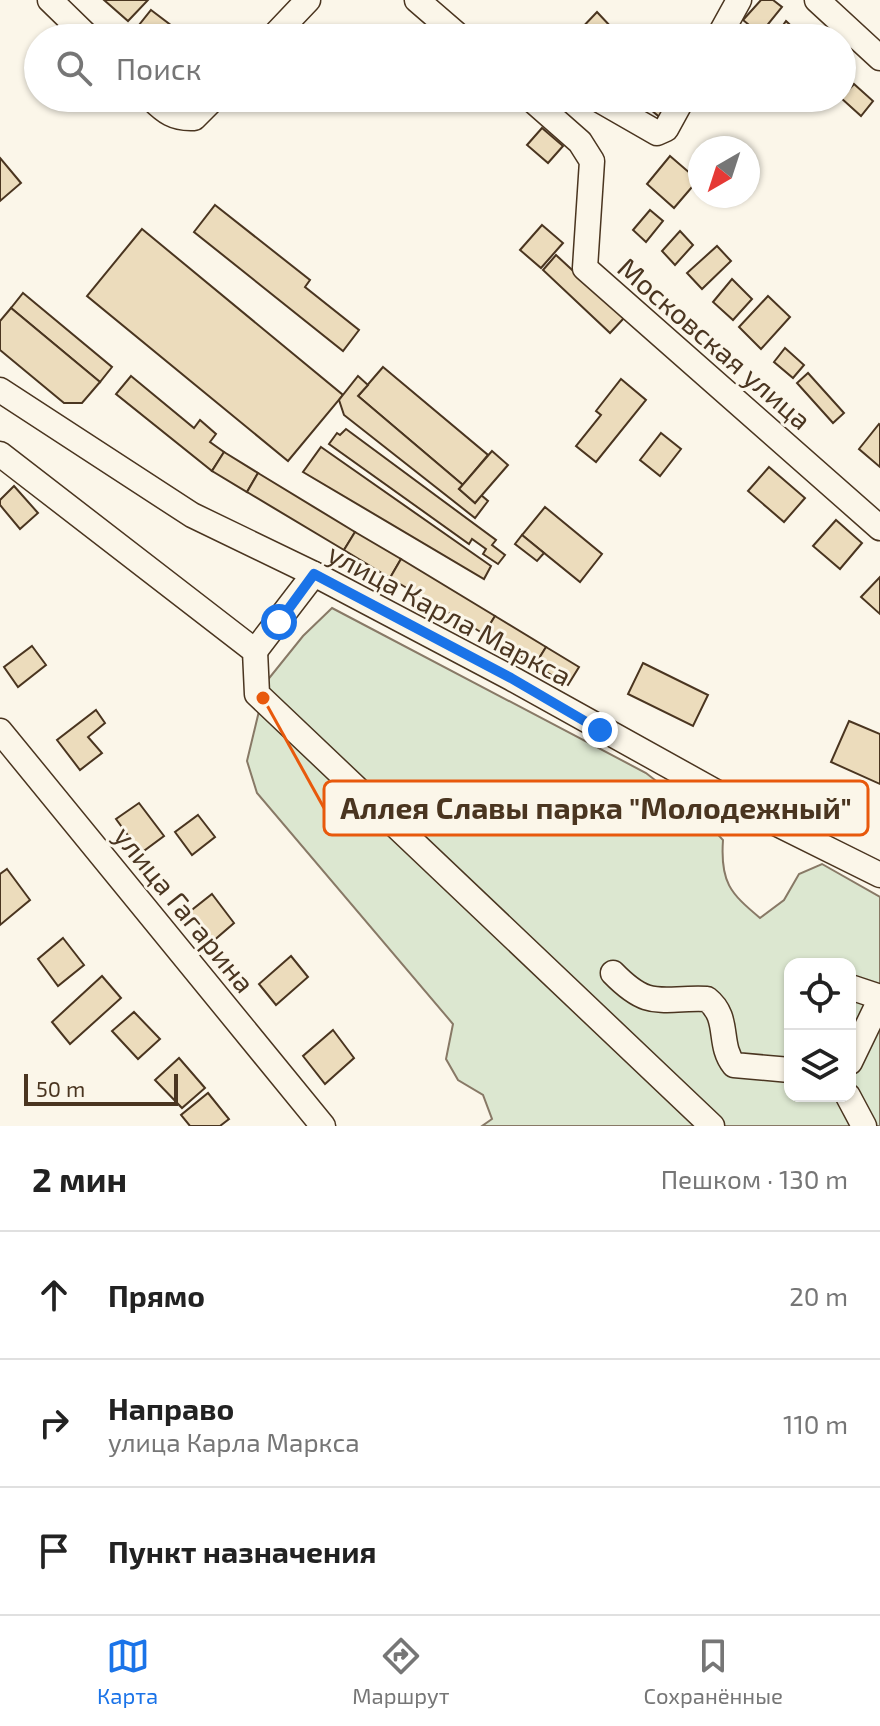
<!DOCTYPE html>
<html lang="ru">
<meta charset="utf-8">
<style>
body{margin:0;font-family:"Exo 2",sans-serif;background:#f2f2f2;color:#222}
.controls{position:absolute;right:24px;bottom:24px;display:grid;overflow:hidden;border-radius:16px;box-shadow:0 2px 6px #0004}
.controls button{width:72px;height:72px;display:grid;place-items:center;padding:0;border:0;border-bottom:2px solid #e0e0e0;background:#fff;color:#222;font:40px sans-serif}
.compass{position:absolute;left:688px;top:136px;width:72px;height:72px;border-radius:50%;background:#fff;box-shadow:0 2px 6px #0004;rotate:219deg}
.scale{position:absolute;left:24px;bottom:20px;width:154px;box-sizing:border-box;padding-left:8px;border:4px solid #4a3520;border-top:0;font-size:22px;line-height:28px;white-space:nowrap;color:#4a3520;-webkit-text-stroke:6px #fbf6e9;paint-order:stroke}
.stop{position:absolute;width:24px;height:24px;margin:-18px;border:6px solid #1a73e8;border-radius:50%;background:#fff}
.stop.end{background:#1a73e8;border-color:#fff;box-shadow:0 2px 8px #0008}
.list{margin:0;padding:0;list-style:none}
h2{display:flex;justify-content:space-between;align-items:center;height:104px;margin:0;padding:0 32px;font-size:34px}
h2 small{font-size:26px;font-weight:400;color:#767676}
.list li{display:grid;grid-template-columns:52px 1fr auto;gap:24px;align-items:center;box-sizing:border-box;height:128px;padding:0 32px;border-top:2px solid #e0e0e0}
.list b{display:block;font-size:30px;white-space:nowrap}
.list p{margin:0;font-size:26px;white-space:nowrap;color:#767676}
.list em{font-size:26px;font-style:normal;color:#767676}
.icon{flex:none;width:44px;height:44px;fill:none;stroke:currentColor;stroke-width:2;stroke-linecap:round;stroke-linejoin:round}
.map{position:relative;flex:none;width:880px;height:1126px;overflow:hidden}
.search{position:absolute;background:#fff;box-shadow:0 2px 6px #0004;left:24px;right:24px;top:24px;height:88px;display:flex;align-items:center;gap:20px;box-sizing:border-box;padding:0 28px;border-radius:44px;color:#767676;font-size:30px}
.sheet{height:488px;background:#fff}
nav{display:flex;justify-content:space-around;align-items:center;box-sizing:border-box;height:112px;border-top:2px solid #e0e0e0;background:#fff;font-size:22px;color:#767676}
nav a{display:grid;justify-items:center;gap:4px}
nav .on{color:#1a73e8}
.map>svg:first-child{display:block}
.green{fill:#dce7d0;stroke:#887966;stroke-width:2;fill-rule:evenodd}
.building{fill:#ecdcbc;stroke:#4a3520;stroke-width:2}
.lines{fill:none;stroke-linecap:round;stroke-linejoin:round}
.minor-casing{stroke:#4a3520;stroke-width:27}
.minor{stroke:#fbf6e9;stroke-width:24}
.route{stroke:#1a73e8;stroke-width:10}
.labels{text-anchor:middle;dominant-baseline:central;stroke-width:6;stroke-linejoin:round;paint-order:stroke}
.street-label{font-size:28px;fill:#4a3520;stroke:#fbf6e9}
.leader{fill:none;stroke:#e8590c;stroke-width:3}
.callout-dot{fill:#e8590c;stroke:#fbf6e9;stroke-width:3}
.callout{fill:#fbf6e9;stroke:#e8590c;stroke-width:3}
.callout-label{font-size:30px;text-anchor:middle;font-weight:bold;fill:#4a3520}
</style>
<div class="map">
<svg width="880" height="1126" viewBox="0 0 880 1126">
<rect width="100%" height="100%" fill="#fbf6e9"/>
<!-- green -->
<path class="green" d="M332,608L646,773L700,815L723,840C720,882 730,893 760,918L784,900L799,874L822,864L880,897V1126H482L492,1119L483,1095L458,1080L446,1059L453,1024L257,793L247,761L266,682L303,636ZM790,964H850V1096H790Z"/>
<!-- building -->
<g class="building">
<path d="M104,0H148L128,21Z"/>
<path d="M761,0H773L782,7L760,34L743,20Z"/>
<path d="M151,10L176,29L169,38H145L135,30Z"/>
<path d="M597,12L613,29L605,38H585L578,32Z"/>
<path d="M786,21L804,38H774Z"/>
<path d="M854,84L873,101L861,116L841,98Z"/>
<path d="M667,98L675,105L663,120L638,99Z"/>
<path d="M542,128L563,146L548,163L527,145Z"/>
<path d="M670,156L698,180L674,208L647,184Z"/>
<path d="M0,158L21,183L0,201Z"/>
<path d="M215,205L310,280L305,287L359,330L343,351L194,232Z"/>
<path d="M650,210L663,221L646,242L633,230Z"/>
<path d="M542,225L563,243L541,268L520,250Z"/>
<path d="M142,229L343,395L288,461L87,296Z"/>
<path d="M680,231L693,245L675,265L662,251Z"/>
<path d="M717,246L731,261L702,289L687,273Z"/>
<path d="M556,255L624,318L610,333L543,270Z"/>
<path d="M732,279L752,299L733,320L713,302Z"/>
<path d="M23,293L112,367L100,382L11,308Z"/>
<path d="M768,296L790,317L761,349L739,327Z"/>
<path d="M11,308L100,382L82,403H64L0,350V321Z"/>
<path d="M785,348L804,365L793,378L774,362Z"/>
<path d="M383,367L488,455L463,485L358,396Z"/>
<path d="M808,373L844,413L833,423L797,383Z"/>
<path d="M131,376L194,428L200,420L216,434L210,442L224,452L212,471L116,394Z"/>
<path d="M358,376L368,385L358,396L463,485L459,489L475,503L481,495L488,501L475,518L344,415L339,400Z"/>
<path d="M621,379L646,400L596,462L576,446L601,415L596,411Z"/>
<path d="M879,424L880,425V467L859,449Z"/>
<path d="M346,429L496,540L492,545L505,555L498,564L483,554L486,549L472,539L469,544L329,444L337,433L340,435Z"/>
<path d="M661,433L681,449L660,476L640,460Z"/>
<path d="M321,447L491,566L484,579L303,472Z"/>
<path d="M492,451L508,465L475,503L459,489Z"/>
<path d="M224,452L258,473L247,492L212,471Z"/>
<path d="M769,467L805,498L784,522L748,491Z"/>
<path d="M258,473L355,532L344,550L247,492Z"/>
<path d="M14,486L38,513L20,529L0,505V500Z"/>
<path d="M545,507L602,554L580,582L522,535Z"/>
<path d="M836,520L862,543L840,569L813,546Z"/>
<path d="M355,532L401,559L390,578L344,550Z"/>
<path d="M522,535L544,553L537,561L515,544Z"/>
<path d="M401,559L495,616L484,634L390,578Z"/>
<path d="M880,577V614L861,597Z"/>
<path d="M495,616L546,647L535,665L484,634Z"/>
<path d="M32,646L46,665L18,687L4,667Z"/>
<path d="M546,647L579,667L568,685L535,665Z"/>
<path d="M643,663L708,695L693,726L628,694Z"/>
<path d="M96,710L105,723L88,737L102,753L80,770L57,740Z"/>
<path d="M849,721L880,734V784L831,762Z"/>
<path d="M139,803L164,836L141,853L116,819Z"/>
<path d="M198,815L215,837L192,855L175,832Z"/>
<path d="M7,869L30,900L0,925V874Z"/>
<path d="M212,894L234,923L212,942L188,913Z"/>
<path d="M63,938L84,965L58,986L38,959Z"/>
<path d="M291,956L308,977L276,1005L259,984Z"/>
<path d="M102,976L121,998L70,1044L52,1022Z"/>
<path d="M134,1012L160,1039L138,1059L112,1031Z"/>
<path d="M333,1030L354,1058L325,1084L303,1056Z"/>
<path d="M179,1058L205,1088L182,1108L155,1080Z"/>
<path d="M208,1093L229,1119L220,1126H190L181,1115Z"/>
</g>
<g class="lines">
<defs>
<g id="minor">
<path d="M50,0L89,38"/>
<path d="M417,0L461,38"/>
<path d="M817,0L880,58"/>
<path d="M272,38L308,0"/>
<path d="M718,38L739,0"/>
<path d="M151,98C165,112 174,119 194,118L214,98"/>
<path d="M530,98L580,142L592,161L585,268L880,528"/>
<path d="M596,98L657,133L666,129L683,98"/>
<path d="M0,390L192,515L314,574L511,678L743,807L880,875"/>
<path d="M0,454L255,651L257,694L712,1126"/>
<path d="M255,651L314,574"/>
<path d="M0,731L323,1126"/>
<path d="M613,973C650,1011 660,997 707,999C731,1018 717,1044 734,1065L790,1070"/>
<path d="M850,987L880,997"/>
<path d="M850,1062L880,1000"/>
<path d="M848,1096L864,1126"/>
</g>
</defs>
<!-- minor casing -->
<use href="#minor" class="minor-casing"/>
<!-- minor -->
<use href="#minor" class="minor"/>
</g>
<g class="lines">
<!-- route -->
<path class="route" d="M279,622L314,574L511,678L600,730"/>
</g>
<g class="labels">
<!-- street labels -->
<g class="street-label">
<text transform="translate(715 343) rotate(41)">Московская улица</text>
<text transform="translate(450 614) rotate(28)">улица Карла Маркса</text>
<text transform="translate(185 909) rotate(51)">улица Гагарина</text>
</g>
</g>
<!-- callouts -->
<path class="leader" d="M263 698L324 808"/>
<circle class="callout-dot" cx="263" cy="698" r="8"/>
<rect class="callout" x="324" y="781" width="544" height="54" rx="8"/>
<g class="callout-label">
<text x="596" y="819">Аллея Славы парка "Молодежный"</text>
</g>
</svg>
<div class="controls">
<button><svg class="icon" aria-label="locate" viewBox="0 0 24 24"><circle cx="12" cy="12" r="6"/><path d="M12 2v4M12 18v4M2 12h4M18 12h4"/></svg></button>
<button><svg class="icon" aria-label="layers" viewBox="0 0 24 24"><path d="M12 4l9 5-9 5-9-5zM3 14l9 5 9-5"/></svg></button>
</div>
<svg class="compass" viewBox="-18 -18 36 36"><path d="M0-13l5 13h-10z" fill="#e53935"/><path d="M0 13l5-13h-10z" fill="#767676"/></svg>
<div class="scale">50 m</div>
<div class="stop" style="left:279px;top:622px"></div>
<div class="stop end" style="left:600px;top:730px"></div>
<div class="search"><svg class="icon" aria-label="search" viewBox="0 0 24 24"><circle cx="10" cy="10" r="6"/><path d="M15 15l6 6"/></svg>Поиск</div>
</div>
<section class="sheet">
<h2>2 мин<small>Пешком · 130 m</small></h2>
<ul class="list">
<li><svg class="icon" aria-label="ahead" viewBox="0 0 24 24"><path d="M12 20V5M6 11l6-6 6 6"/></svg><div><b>Прямо</b></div><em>20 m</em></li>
<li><svg class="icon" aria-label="right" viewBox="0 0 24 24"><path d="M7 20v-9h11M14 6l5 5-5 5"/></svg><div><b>Направо</b><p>улица Карла Маркса</p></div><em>110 m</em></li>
<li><svg class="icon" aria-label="arrive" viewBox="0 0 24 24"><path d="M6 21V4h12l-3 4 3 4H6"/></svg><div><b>Пункт назначения</b></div></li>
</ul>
</section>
<nav>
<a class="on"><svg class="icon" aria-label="map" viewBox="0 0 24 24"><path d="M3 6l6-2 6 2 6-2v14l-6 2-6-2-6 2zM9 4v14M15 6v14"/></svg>Карта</a>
<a><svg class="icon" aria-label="directions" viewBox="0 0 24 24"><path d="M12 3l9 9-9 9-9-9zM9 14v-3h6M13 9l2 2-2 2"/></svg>Маршрут</a>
<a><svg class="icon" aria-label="saved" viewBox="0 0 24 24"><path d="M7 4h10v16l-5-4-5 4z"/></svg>Сохранённые</a>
</nav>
